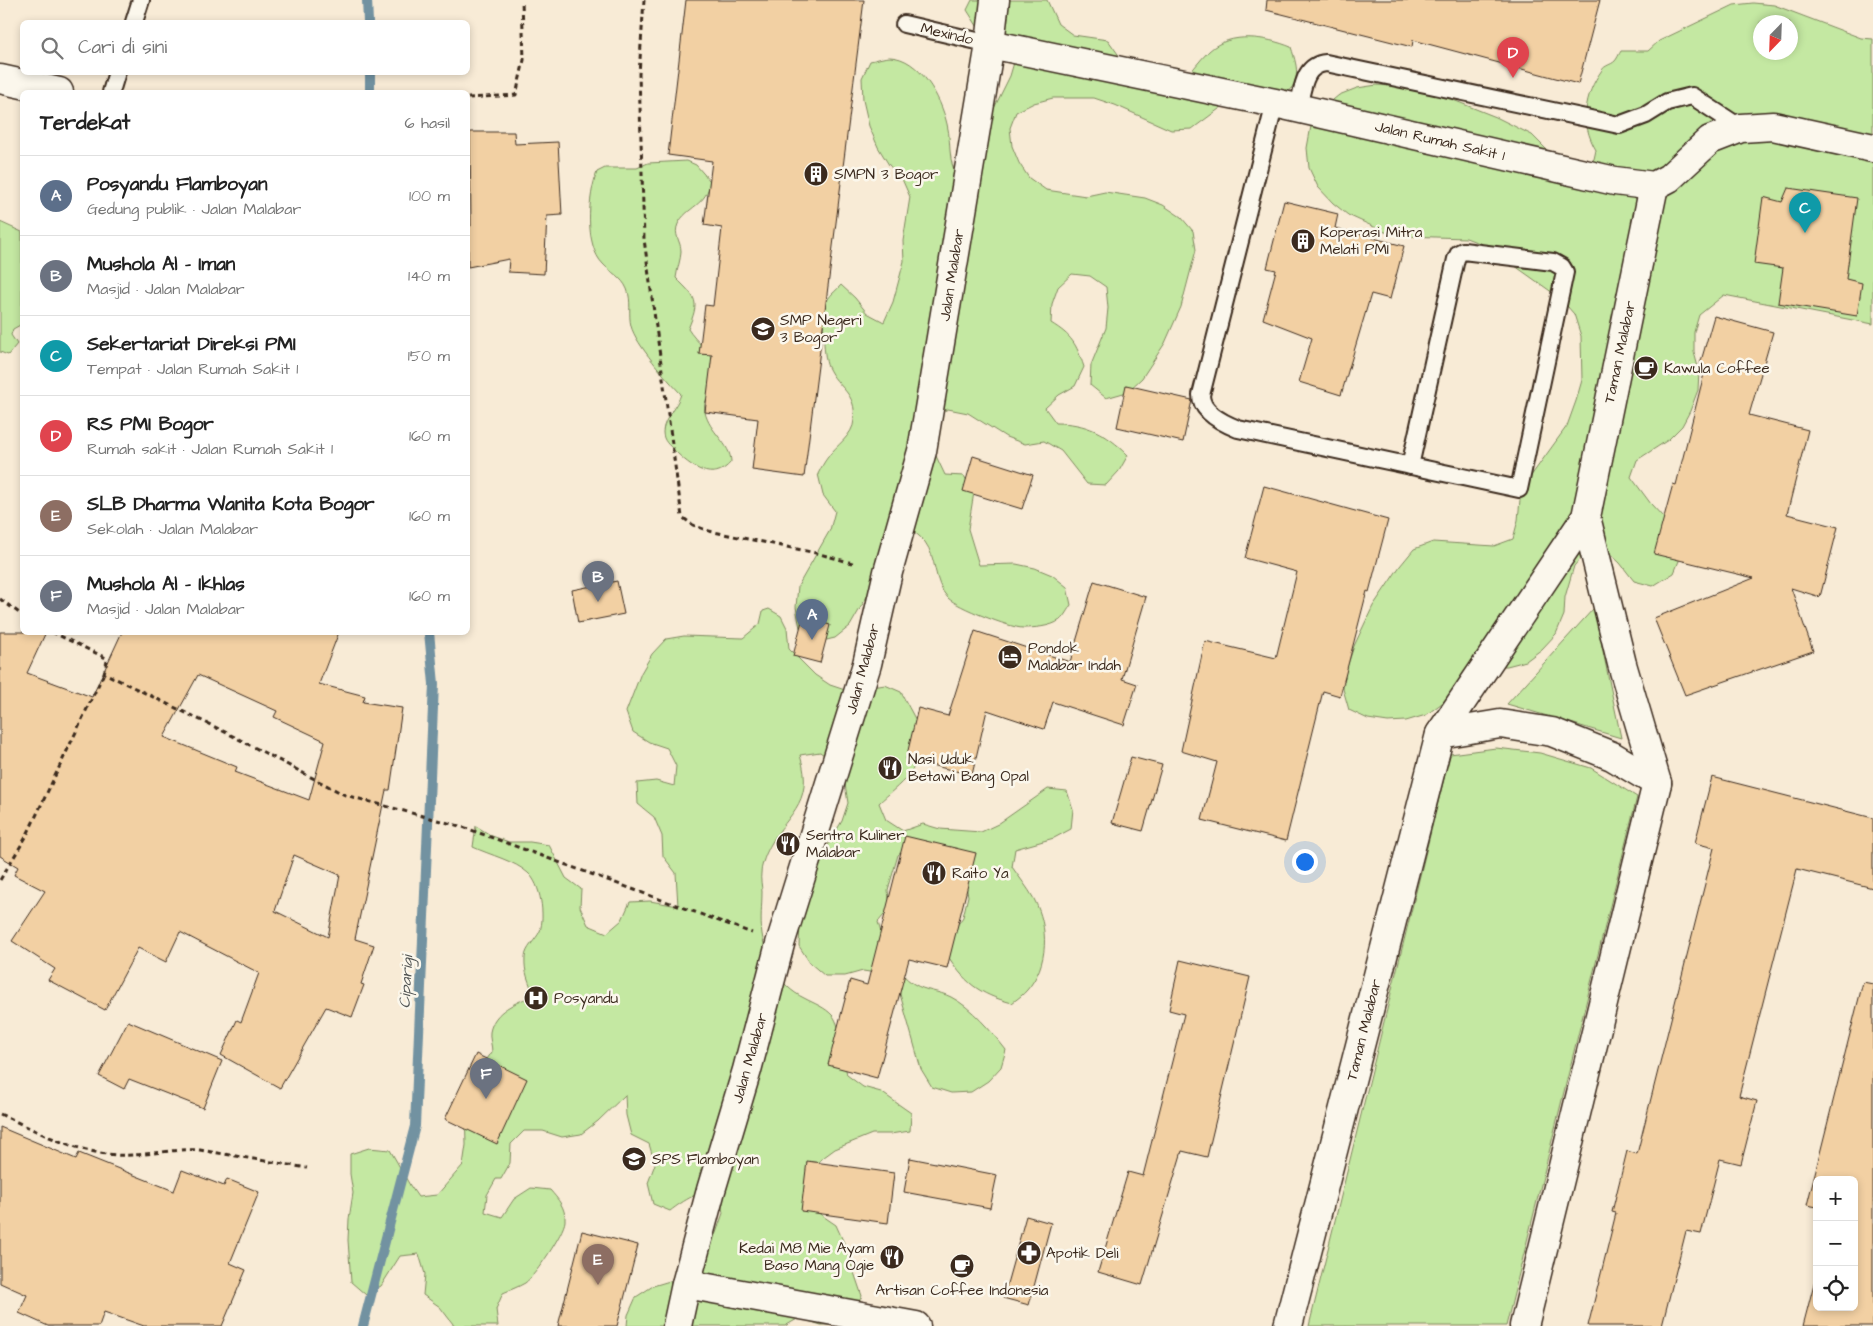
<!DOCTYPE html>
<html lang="id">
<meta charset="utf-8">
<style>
body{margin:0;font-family:"Architects Daughter",sans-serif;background:#f6f6f6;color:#222}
.controls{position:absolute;right:15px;bottom:15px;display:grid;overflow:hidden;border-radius:8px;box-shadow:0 2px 8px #0003}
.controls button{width:45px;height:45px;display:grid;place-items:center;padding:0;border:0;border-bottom:1px solid #e0e0e0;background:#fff;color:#222;font:25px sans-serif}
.compass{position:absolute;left:1753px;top:15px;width:45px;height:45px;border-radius:50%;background:#fff;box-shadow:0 2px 8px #0003;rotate:203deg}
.you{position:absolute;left:1304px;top:861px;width:18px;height:18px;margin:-12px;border:4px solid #fff;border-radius:50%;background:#1a73e8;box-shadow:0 0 0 8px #1a73e833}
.badge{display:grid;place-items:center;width:32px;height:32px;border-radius:50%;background:#b45309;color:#fff;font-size:16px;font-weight:700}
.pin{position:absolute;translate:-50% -41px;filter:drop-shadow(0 1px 2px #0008)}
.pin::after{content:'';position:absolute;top:26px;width:18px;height:15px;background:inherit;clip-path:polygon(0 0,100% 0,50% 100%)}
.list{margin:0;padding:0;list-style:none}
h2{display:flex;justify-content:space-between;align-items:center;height:65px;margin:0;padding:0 20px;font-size:21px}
h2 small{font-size:16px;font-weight:400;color:#767676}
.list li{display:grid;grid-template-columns:32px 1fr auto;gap:15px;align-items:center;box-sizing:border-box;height:80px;padding:0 20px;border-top:1px solid #e0e0e0}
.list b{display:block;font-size:19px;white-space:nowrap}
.list p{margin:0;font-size:16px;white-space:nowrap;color:#767676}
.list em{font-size:16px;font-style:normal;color:#767676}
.icon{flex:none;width:28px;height:28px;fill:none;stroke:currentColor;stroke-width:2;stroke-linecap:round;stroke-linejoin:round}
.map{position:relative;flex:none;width:1873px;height:1326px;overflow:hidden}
.search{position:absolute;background:#fff;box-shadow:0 2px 8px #0003;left:20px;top:20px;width:450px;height:55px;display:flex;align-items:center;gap:12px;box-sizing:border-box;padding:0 18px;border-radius:8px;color:#767676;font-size:19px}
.panel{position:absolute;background:#fff;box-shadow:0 2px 8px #0003;left:20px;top:90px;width:450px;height:545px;border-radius:8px}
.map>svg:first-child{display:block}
.green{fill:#c4e8a2;stroke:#808960;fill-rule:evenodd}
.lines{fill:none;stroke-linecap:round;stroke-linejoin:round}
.stream{stroke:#7292a1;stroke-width:10}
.building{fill:#f2d0a3;stroke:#3b2a1e;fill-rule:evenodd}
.lane-casing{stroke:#3b2a1e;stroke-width:20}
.street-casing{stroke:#3b2a1e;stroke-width:31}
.secondary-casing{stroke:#3b2a1e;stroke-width:31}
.path{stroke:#3b2a1e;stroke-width:3;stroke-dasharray:5 4;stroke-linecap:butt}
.lane{stroke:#fbf7ec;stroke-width:16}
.street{stroke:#fbf7ec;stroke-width:28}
.secondary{stroke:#fbf7ec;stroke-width:28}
.labels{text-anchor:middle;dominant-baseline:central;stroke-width:5;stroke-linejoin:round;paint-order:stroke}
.street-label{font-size:15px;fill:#3b2a1e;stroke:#fbf7ec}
.poi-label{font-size:15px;fill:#3b2a1e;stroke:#fbf7ec;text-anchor:start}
.water-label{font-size:16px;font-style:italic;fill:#525554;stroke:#fbf7ec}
</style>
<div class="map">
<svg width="1873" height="1326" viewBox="0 0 1873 1326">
<rect width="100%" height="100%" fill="#f8ebd6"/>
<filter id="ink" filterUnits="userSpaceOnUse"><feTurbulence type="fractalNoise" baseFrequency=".02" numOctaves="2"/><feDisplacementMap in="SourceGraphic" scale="10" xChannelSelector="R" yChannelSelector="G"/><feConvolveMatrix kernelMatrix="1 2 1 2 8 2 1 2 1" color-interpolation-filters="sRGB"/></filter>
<g filter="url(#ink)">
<!-- green -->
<g class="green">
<path d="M972,0H1047L1058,24L1073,35L1108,40L1130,71L1182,84C1190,73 1199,61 1209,51C1231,31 1266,37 1291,47C1299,72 1300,79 1283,100L1223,106L1192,129L1171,130L1115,105L1094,98H1053L1034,103L1016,112L1010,128L1012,146L1019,163L1029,178L1046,190L1086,196L1105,192L1145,198L1163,205L1181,217L1193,231L1196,250L1181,307L1165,343L1142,378L1127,392L1106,398L1090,385L1091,365L1106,328L1108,308L1106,287L1090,276L1072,274L1058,287L1052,304L1051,323C1072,336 1076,343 1084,367L1075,386L1059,395L1045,408L1056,423C1086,423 1106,433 1128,455L1119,471L1106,485L1087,484L1061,451L1044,441L1025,444L1006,437L968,413L948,409L935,416L923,451L936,456L945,475L964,476L974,492L968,529L979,565L1016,564L1035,568L1052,575L1067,587L1071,605C1068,609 1064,617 1060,620C1051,627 1033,628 1023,628C1010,628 957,607 948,598C933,582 937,558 925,542C920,536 913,531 907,527L881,554L869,593L850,626L835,638L814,643L800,628L796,607L798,586L830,530L835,511L823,495L818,474C821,468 824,462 828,457C836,445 853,436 854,420C857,392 838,389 828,367C823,357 821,308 828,299C831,294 837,290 841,285L855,298L867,313L884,322L893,302L904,261L903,241L910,197L902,179L889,165L878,147L869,126L863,100L862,78L870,61C876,60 884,57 890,57C920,58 941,98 947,124C950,135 949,147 951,159C952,166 956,174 958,181L1010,76L1018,49L979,29L967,10Z"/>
<path d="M1753,3L1774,5L1861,38L1873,39V324L1724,295L1699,315L1694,332V352L1699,371L1698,390L1690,411L1682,426L1668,440L1637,460L1631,477L1651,504L1664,518L1681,556L1674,573L1653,586L1634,581L1620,563L1606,550L1586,552L1574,566L1565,597L1564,615L1556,634L1542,649L1526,661L1507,666H1487L1473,680L1426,715L1406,721L1388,722L1368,719L1349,710L1343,689L1346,670L1354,646L1373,606L1400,566L1414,549L1433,542L1494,546L1513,539L1518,520L1520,500L1528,480L1567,426L1576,401L1582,380L1581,336L1574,314L1560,298L1487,246L1466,238L1405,236L1385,232L1348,215L1333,203L1318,187L1309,168L1307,148L1311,126L1322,109L1339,95L1357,88L1377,85L1418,88L1438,94L1496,117L1532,135L1550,153L1587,165L1594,159L1596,150C1580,123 1584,95 1602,70C1605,65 1611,65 1615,61C1617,59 1619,54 1621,51H1648L1659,41L1734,5ZM1760,22H1790V52H1760Z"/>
<path d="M687,161L696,165L710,181C708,205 686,207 678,224C673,235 681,241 681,251C681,259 677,269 676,278C697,299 700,300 688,329C696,342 710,351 717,365C723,381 701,396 705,412C709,432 731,444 731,462C713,484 690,466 675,451C669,445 663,441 663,432C663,419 678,406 681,394C667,379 636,345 631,326C628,314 632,301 627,289C622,277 611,273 603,264C584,245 588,196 597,172L605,168H637L648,163Z"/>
<path d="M0,222L22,232V324L13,329L11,335L17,344L8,355L0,352Z"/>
<path d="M1594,608L1621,738L1507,704Z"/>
<path d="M769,609L781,616L787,628L789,649L815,675L830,685L848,691L885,685L901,692C906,703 912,712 917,723C919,727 919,733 920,738C924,769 898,785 879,803L886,820L903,831L923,824L940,829L981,832L998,824L1048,789L1067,791L1073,809L1071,829L1054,838L1015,849L1012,867C1019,877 1028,888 1034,899C1049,927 1049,965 1027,990C1023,995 1017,999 1012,1003C978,994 964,982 946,953L952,933L963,917L968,896L964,876L913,843L898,855L888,890L890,908L878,922C883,941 896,974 914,984C925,991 939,991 951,997C971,1007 992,1032 1006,1050L1001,1067L988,1081L971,1092L951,1093L932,1087L921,1069L898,987L883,974L863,971L845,976H825L810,963L799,946L800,923L805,901L830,841L842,821L848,803L845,784L836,764L820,752L800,755C816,807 784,813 766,854C764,859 761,867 761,873C760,879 762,886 762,892C762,905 760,920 762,934C766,960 779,986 804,998C815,1004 825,1007 833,1016C841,1026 844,1061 847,1075L863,1087L881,1092L911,1113L910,1131L890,1134H872L835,1149L820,1160L807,1193L814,1210L836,1225L844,1243L862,1296L853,1312L840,1325H821L799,1318L785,1326H627L628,1315L636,1297L653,1286L673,1280L705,1251L716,1233L723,1213L719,1191C702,1188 683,1201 670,1211L653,1204L648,1183L655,1164L649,1144L631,1135L626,1115L625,1095L598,1121L581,1134L562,1137L543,1131H524L511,1144L510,1163L501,1179H496L487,1195L485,1212L502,1217L514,1199L531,1188L550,1190C558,1199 566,1208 565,1221C564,1233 535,1276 525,1283C518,1287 510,1290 503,1293L496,1309L498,1326H453V1324L440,1307L423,1295L425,1274L419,1254L400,1256L381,1286L366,1295L351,1282L348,1240L349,1219L353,1193L350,1174V1154L369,1148L390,1150C400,1166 407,1183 418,1197L437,1195L463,1165L466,1145L465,1104L469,1085L492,1052C492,1046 489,1037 490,1032C494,1010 516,1003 534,995C529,982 524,972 525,958C525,948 536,940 540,931C545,916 541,884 528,873C515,861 490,855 473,847L476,826L492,836L509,842H530L549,845L566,878L581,889L580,907L588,925L607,933L622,920L630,902L650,901L678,906L676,873L663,856L662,836L654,817L638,804L637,783L656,781L674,786L676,766L667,748L649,742L633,732L626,712L641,673L652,654L666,639L684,636L743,638L760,624L763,611Z"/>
<path d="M1496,748L1540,753L1591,768L1637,797L1506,1326H1309L1450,754Z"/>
</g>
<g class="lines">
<!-- stream -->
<g class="stream">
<path d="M367,0L368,22"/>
<path d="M370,72V92"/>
<path d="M363,1326L415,1126L434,684L429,632"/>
</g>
</g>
<!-- building -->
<g class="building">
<path d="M686,0H864L804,477L752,470L758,419L705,412L712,355L699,354L705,305L713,306L722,228L704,225L712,161L668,155Z"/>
<path d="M1267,0H1600L1578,84L1413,40L1412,47L1266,10Z"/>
<path d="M470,132H514L515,144L558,142L562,215L547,216L544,274L508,272L509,259L468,267V226H471Z"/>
<path d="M1788,188L1857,198L1846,279L1862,283L1857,316L1778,303L1783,268L1754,264L1763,197L1782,202Z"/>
<path d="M1284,201L1338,214L1335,228L1404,246L1390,299L1371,294L1341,395L1299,382L1312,338L1263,319L1276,270L1267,268Z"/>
<path d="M1714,316L1773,332L1749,415L1808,430L1787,514L1838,527L1820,597L1791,588L1813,651L1685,695L1654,618L1754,578L1654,554L1673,484L1676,485L1705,370L1699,368Z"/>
<path d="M1126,385L1192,400L1183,442L1117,427Z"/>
<path d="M973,456L1033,475L1022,509L963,491Z"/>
<path d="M1264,486L1388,520L1369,592L1367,591L1340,696L1323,691L1286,841L1202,820L1217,762L1181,751L1205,641L1276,658L1297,572L1245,558Z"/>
<path d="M617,581L624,614L578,623L572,590Z"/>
<path d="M1094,581L1146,597L1122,679L1137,684L1124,725L1053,702L1044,729L987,710L972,775L906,759L918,708L948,716L975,631L1070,662Z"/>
<path d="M803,617L830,625L820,663L793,656Z"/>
<path d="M0,632H46L27,673L92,697L122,632H339L319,684L365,696L363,702L402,708L390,790H386L355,939L374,945L361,984L364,985L352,1017L326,1007L280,1088L221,1055L237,1020L241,1022L259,973L180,932L166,962L138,948L105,1010L48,980L55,969L12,941L45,891L14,875L18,867L0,856ZM198,675L277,711L274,717L325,741L309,800L235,772L237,767L164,737ZM294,855L340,875L328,937L275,911Z"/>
<path d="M1131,757L1162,765L1143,831L1112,823Z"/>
<path d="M1712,777L1873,818V888L1797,869L1739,1096L1757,1101L1741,1164L1720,1159L1701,1234L1686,1231L1662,1326H1588L1616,1213L1612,1212L1627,1151L1637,1154L1714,848L1695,843Z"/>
<path d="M905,836L976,853L947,968L909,959L877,1078L828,1065L850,980L867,985Z"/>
<path d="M1180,960L1250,977L1207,1157L1182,1151L1142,1285L1098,1272L1128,1172L1143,1176L1184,1014L1169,1010Z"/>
<path d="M1863,982L1873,984V1326H1803L1817,1272V1307H1854V1180H1817V1207L1807,1205Z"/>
<path d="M128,1021L222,1061L203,1108L129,1079L124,1089L99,1076Z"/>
<path d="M476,1054L527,1079L497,1144L445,1119Z"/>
<path d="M0,1127L76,1159L79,1153L174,1191L182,1170L224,1186L227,1179L259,1192L230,1263L246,1270L222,1326H144L104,1312L99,1326H48L19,1313L27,1295L0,1283Z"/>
<path d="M910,1158L997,1175L990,1208L904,1192Z"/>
<path d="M807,1161L894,1173L888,1223L801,1211Z"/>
<path d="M1026,1216L1051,1223L1029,1305L1003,1298Z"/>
<path d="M582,1231L638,1245L617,1326H558Z"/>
</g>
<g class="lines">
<defs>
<g id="lane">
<path d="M134,22L141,0"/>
<path d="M904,24L990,44"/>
<path d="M111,92L117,72"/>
<path d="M1275,103L1201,395C1201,412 1223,423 1238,429L1519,489L1565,272L1562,267L1553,262L1463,251L1459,253L1456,259L1410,466"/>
<path d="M1298,108C1303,89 1303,65 1326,63L1619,125L1646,115L1667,102L1692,96L1741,128"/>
</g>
<g id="street">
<path d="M990,44L1275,103L1615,181L1654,186L1669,178L1710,140L1741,128L1773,126L1873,148"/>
<path d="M0,79L59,92"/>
<path d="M1440,734L1500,724L1552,732L1612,756L1657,783"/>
<path d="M686,1284L916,1326"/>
<path d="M1288,1326L1440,734L1586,517L1654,186"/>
<path d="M1524,1326L1657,783L1622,664L1586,517"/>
</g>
<path id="secondary" d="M677,1326L686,1284L711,1190L747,1070L780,944L867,664L888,572L922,451L990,44L995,0"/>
</defs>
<!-- lane casing -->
<use href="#lane" class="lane-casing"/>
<!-- street casing -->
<use href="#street" class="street-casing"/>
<!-- secondary casing -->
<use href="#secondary" class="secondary-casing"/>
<!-- path -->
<g class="path">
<path d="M644,0L639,74L644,239L682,517L693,525L709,531L816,553L856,564"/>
<path d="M468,98L516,95L524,60L522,0"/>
<path d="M0,599L22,615"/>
<path d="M52,632L106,658L107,661L104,673L227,733L345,795L463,827L752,933"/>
<path d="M0,880L26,837L104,673"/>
<path d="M0,1114C37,1131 74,1152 116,1155C144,1157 172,1148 200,1150L307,1168"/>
</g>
<!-- lane -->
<use href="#lane" class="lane"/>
<!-- street -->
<use href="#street" class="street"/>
<!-- secondary -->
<use href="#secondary" class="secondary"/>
</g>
</g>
<!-- icons -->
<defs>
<symbol id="building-disc" viewBox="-11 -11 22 22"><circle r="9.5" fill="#3b2a1e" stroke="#fbf7ec"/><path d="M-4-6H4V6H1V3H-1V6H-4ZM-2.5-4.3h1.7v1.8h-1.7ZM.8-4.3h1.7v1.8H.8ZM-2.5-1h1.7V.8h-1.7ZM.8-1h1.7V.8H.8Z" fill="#fff"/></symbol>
<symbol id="school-disc" viewBox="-11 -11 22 22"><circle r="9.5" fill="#3b2a1e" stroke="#fbf7ec"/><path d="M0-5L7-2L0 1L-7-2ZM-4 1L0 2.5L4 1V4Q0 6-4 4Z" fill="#fff"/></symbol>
<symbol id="cafe-disc" viewBox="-11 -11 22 22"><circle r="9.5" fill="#3b2a1e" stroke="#fbf7ec"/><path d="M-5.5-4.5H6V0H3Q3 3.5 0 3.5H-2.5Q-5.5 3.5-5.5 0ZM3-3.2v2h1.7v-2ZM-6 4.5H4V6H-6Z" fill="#fff"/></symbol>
<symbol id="hotel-disc" viewBox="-11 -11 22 22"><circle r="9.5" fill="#3b2a1e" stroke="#fbf7ec"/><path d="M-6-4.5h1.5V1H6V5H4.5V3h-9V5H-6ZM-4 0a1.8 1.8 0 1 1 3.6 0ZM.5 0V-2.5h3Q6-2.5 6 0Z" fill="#fff"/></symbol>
<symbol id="restaurant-disc" viewBox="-11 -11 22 22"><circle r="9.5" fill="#3b2a1e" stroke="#fbf7ec"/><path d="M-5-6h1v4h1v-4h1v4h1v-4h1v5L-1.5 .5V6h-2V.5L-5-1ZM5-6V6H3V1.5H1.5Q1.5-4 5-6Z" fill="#fff"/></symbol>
<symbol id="hospital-disc" viewBox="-11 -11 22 22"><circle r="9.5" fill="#3b2a1e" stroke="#fbf7ec"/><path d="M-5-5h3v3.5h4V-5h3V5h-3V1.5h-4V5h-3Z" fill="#fff"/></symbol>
<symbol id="pharmacy-disc" viewBox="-11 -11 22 22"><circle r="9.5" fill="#3b2a1e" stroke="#fbf7ec"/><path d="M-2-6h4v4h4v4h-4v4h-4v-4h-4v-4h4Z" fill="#fff"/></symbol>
</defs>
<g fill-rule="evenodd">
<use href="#building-disc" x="802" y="160" width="28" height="28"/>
<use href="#building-disc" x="1289" y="227" width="28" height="28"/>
<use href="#school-disc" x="749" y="315" width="28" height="28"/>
<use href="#cafe-disc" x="1632" y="354" width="28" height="28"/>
<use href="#hotel-disc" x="996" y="643" width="28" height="28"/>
<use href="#restaurant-disc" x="876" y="754" width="28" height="28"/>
<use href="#restaurant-disc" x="774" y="830" width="28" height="28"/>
<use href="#restaurant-disc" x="920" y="859" width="28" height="28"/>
<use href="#hospital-disc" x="522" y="984" width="28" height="28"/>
<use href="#school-disc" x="620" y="1145" width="28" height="28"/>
<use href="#pharmacy-disc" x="1015" y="1239" width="28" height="28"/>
<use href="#restaurant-disc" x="878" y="1243" width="28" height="28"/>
<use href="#cafe-disc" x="948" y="1252" width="28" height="28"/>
</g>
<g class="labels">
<!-- street labels -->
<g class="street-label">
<text transform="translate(947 34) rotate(13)">Mexindo</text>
<text transform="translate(1440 141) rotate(13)">Jalan Rumah Sakit 1</text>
<text transform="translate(952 275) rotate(-81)">Jalan Malabar</text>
<text transform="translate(1620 352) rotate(-78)">Taman Malabar</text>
<text transform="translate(863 669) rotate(-75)">Jalan Malabar</text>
<text transform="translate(1364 1030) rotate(-76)">Taman Malabar</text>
<text transform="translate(750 1058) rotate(-74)">Jalan Malabar</text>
</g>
<!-- poi labels -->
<g class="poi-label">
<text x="834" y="174">SMPN 3 Bogor</text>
<text x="1320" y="232">Koperasi Mitra<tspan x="1320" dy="17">Melati PMI</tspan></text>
<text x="780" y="320">SMP Negeri<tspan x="780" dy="17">3 Bogor</tspan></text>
<text x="1664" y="368">Kawula Coffee</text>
<text x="1028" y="648">Pondok<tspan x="1028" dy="17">Malabar Indah</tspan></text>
<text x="908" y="759">Nasi Uduk<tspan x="908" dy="17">Betawi Bang Opal</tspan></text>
<text x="806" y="835">Sentra Kuliner<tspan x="806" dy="17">Malabar</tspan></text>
<text x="952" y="873">Raito Ya</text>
<text x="554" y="998">Posyandu</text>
<text x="652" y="1159">SPS Flamboyan</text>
<text x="874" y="1248" text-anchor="end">Kedai M8 Mie Ayam<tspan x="874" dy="17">Baso Mang Ogie</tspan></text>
<text x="1046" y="1253">Apotik Deli</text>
<text x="962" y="1290" text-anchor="middle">Artisan Coffee Indonesia</text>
</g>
<!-- water labels -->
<g class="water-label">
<text transform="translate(406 982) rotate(-87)">Ciparigi</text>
</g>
</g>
</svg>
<div class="controls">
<button>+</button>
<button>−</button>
<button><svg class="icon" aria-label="locate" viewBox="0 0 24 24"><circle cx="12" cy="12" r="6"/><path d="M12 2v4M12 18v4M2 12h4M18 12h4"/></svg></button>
</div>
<svg class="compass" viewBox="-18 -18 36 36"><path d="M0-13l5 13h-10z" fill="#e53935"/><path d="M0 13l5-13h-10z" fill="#767676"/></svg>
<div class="you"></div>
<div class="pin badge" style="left:812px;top:640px;background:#5c6f8a">A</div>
<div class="pin badge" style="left:598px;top:602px;background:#6b7280">B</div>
<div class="pin badge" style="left:1805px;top:233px;background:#0f9aa8">C</div>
<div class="pin badge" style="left:1513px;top:78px;background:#e0444e">D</div>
<div class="pin badge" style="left:598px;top:1285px;background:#8d6e63">E</div>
<div class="pin badge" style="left:486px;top:1099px;background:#6b7280">F</div>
<div class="search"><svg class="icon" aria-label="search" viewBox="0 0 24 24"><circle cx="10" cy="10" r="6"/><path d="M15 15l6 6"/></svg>Cari di sini</div>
<section class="panel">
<h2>Terdekat<small>6 hasil</small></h2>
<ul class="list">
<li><span class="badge" style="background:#5c6f8a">A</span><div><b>Posyandu Flamboyan</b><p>Gedung publik · Jalan Malabar</p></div><em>100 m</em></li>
<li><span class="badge" style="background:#6b7280">B</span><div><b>Mushola Al - Iman</b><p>Masjid · Jalan Malabar</p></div><em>140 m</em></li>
<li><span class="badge" style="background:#0f9aa8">C</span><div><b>Sekertariat Direksi PMI</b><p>Tempat · Jalan Rumah Sakit 1</p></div><em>150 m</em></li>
<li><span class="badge" style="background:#e0444e">D</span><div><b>RS PMI Bogor</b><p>Rumah sakit · Jalan Rumah Sakit 1</p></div><em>160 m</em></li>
<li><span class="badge" style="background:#8d6e63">E</span><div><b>SLB Dharma Wanita Kota Bogor</b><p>Sekolah · Jalan Malabar</p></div><em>160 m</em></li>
<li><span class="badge" style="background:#6b7280">F</span><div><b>Mushola Al - Ikhlas</b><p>Masjid · Jalan Malabar</p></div><em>160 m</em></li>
</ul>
</section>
</div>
